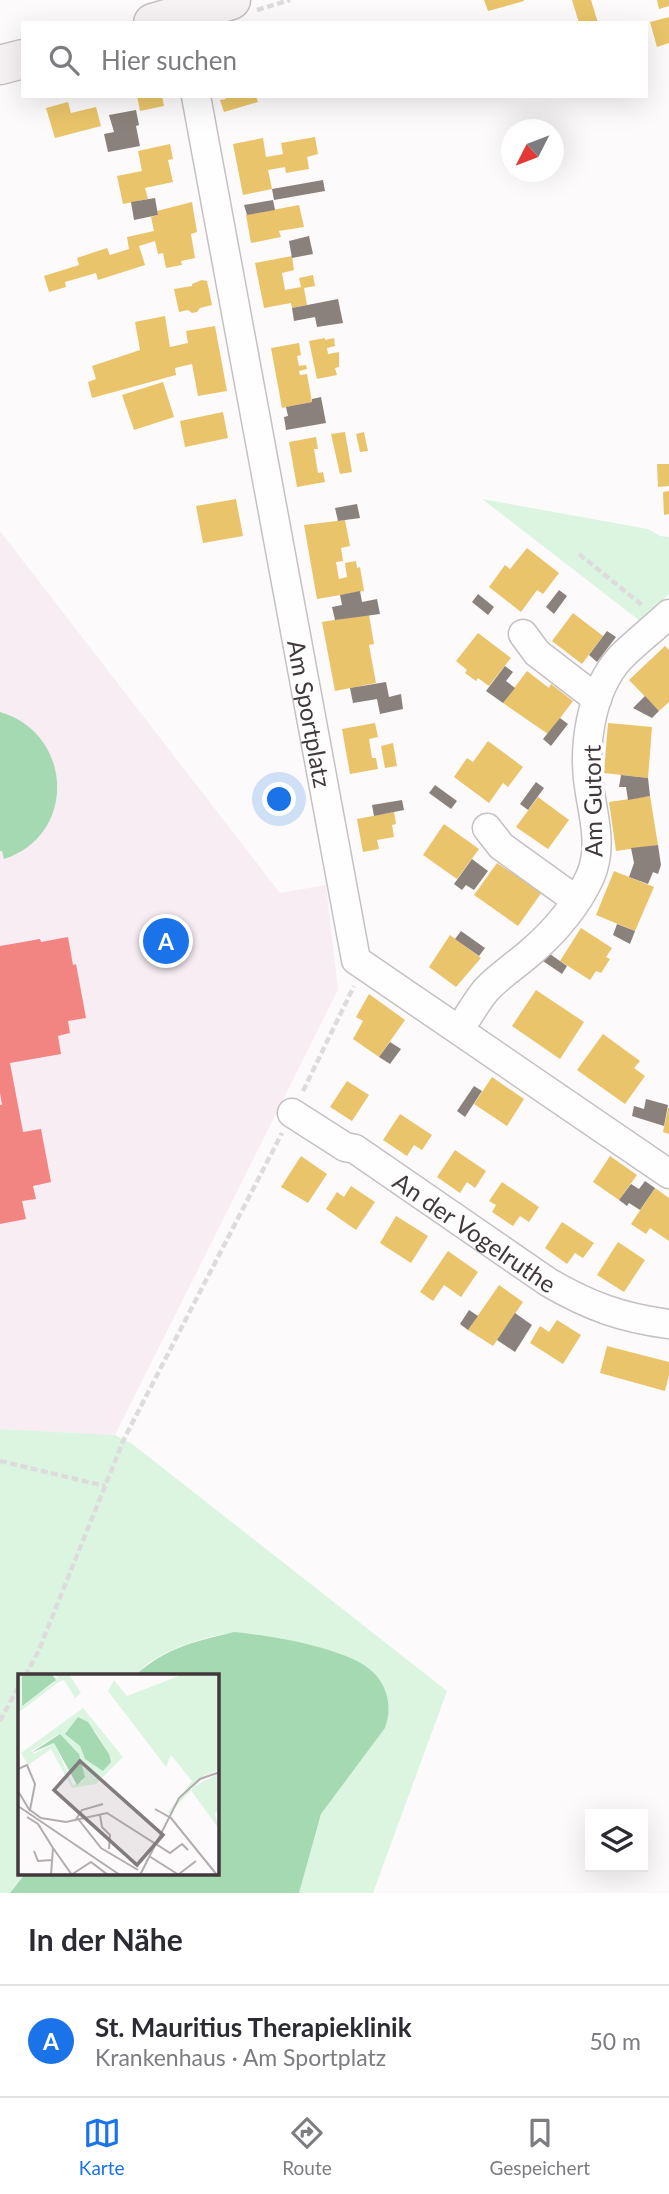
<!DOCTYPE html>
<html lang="de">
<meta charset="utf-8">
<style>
body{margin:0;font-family:Lato,sans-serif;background:#f7f7f7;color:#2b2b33}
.controls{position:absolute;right:21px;bottom:21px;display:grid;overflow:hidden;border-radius:0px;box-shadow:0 7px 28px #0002}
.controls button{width:63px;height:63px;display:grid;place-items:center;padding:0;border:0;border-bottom:2px solid #e1e1e2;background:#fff;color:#2b2b33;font:35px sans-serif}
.compass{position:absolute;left:501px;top:119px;width:63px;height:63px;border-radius:50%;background:#fff;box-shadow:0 7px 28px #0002;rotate:228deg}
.you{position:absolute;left:280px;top:800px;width:24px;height:24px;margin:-18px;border:5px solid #fff;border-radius:50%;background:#1a73e8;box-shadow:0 0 0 10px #1a73e833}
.badge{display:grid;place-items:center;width:46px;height:46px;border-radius:50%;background:#1a73e8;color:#fff;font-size:23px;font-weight:700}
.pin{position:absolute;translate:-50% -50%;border:4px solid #fff;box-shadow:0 2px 7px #0006}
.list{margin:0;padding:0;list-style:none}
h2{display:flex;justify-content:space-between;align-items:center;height:91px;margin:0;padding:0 28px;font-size:30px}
h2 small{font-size:23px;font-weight:400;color:#7c7c81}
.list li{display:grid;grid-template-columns:46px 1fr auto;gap:21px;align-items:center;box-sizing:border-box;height:112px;padding:0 28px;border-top:2px solid #e1e1e2}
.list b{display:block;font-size:26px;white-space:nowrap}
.list p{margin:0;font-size:23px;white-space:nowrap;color:#7c7c81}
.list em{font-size:23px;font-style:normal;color:#7c7c81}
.icon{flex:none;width:38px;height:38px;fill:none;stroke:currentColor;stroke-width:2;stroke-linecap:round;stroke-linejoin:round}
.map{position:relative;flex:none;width:669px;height:1893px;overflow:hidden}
.search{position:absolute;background:#fff;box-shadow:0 7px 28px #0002;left:21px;right:21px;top:21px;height:77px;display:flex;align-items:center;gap:18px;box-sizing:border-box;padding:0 24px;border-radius:0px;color:#7c7c81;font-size:26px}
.sheet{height:203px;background:#fff}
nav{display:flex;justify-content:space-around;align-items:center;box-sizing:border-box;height:98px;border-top:2px solid #e1e1e2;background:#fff;font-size:19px;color:#7c7c81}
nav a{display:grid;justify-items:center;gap:4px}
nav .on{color:#1a73e8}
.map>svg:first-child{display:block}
.built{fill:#f8edf2}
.green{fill:#dcf5e1}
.water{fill:#a4d9b2}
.homes{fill:#e9c46a}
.health{fill:#f28482}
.industry{fill:#8a817c}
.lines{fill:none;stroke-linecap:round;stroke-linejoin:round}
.minor-casing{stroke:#c5c0c3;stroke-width:31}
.secondary-casing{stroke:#c5c0c3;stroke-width:41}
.path{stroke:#dddbdc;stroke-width:4.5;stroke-dasharray:7 3.5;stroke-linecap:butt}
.minor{stroke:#fffefe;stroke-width:28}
.secondary{stroke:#f6f2f4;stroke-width:38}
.labels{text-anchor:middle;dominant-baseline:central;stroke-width:7;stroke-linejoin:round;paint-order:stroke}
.street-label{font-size:24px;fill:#41383c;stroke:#fff}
.inset-road{fill:none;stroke:#b2acaf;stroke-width:2}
.view{fill:#837c7f;fill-opacity:0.15;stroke:#837c7f;stroke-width:3.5}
.inset-edge{fill:none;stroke:#41383c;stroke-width:3.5}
</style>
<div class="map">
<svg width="669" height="1893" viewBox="0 0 669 1893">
<rect width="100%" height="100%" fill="#fdfafb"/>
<!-- built -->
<path class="built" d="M0,531L280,893L326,885L338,990L115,1435L0,1429Z"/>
<!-- green -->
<g class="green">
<path d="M482,499L648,529L660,536L669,537V594L640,621Z"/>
<path d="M0,1429L115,1435L131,1443L447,1691L373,1893H299L321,1814L385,1728C392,1709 389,1690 374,1674C354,1652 266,1632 236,1633C216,1633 172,1647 155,1659C147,1663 141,1670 134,1676H19V1874H25L10,1893H0Z"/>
</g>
<!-- water -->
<g class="water">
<path d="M0,712C73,733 78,835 4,859L2,851H0Z"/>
<path d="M234,1632C268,1635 350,1648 374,1673C389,1689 392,1709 385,1728L321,1814L299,1893H10L25,1874H217V1676H134C169,1646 191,1643 234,1632Z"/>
</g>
<!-- homes -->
<g class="homes">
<path d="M484,0H524V1L488,11Z"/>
<path d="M572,0H591L598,23H579Z"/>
<path d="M657,0H669V6L659,9Z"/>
<path d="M669,17V43L657,47L650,22Z"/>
<path d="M137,96H162L164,106L140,111Z"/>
<path d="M225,96H256L258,102L224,112L220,100L226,99Z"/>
<path d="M68,102L71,113L96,107L101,126L55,138L46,108Z"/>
<path d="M315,137L318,154L307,157L309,169L286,173L285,167L268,170L272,189L243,195L233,144L263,138L266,157L283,154L281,143Z"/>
<path d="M170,144L173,159L168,160L173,182L145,188L148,199L123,204L117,176L142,171L138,151Z"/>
<path d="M192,202L197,232L191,234L195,258L181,261L182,265L166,268L163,253L158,254L155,241L139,246L145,265L98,280L96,273L65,282L66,287L49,292L44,276L79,265L77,258L107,248L110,255L129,249L127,237L154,231L151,217L158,215L157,211Z"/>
<path d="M299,205L304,227L279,231L281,237L251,243L246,215Z"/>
<path d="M292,256L294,270L282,273L285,290L301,287L299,278L313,275L315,286L304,288L307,305L292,308L291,303L264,308L255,263Z"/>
<path d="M202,280L207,281L212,305L200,308L197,312L192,313L188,310L179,312L174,289L192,286V284Z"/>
<path d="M165,316L170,347L188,343L186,331L215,326L227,391L198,396L192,364L175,368L176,375L92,398L88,382L96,379L92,366L140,350L135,322Z"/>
<path d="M325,338V340L334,338L335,346L327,348L328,354L339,352V367L335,368L337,375L317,379L309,341Z"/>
<path d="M299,343L301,355L297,356L299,366L306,365L307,369L299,371L300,375L307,374L312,402L282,408L271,348Z"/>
<path d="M163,382L174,417L134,430L122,395Z"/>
<path d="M223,412L228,438L185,447L180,421Z"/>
<path d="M345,432L352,472L340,474L331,434Z"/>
<path d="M364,432L368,451L360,452L356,434Z"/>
<path d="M316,437L318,449H314L318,473L323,472L325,482L297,487L289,442Z"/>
<path d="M657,464H669V486L658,487Z"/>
<path d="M669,491V514L664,515L663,492Z"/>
<path d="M236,499L243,536L203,543L196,506Z"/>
<path d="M345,520L350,546L341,548L343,561L336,562L339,579L347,577L345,563L356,561L357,568L360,567L364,591L317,599L304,525Z"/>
<path d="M527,548L559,573L543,594L537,590L521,612L489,587L505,565L510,569Z"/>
<path d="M573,613L603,636L582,664L552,641Z"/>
<path d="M364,615H369L374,644L369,645L376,683L335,691L322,622Z"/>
<path d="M478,633L511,658L489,686L478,678L476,681L465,673L467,670L456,661Z"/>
<path d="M665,646L669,650V702L659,711L629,680Z"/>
<path d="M527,671L549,688L551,684L573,701L548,734L503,703Z"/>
<path d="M375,723L378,737L369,739L372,758H376L378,769L350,774L342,729Z"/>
<path d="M608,723L652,727L648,778L604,773Z"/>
<path d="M488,741L523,767L508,787L503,783L489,803L454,777L467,758L473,762Z"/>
<path d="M393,743L397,766L385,768L381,746Z"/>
<path d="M650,796L658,845L616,851L609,802Z"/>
<path d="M538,797L569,820L548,849L516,827Z"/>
<path d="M394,812L396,824L392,825L394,837L377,840L379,849L363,852L357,819Z"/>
<path d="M444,824L479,849L457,879L423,855Z"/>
<path d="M497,863L542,892L518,926L474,895Z"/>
<path d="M614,871L654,887L635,931L596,915Z"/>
<path d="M581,928L612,948L606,957L610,959L601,973L596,971L590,980L560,961Z"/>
<path d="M450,935L481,958L456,987L429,967Z"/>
<path d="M536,990L584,1022L560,1059L512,1026Z"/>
<path d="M369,994L405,1020L379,1057L353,1039L363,1021L356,1017Z"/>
<path d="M603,1034L640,1061L634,1068L645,1076L625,1104L577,1070Z"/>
<path d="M492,1077L524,1099L507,1126L474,1104Z"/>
<path d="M347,1081L369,1095L352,1121L330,1107Z"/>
<path d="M668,1108H669V1134L663,1132Z"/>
<path d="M400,1114L432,1135L422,1150L414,1145L407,1156L383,1140Z"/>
<path d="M455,1150L486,1171L475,1188L467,1182L460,1193L437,1177Z"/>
<path d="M301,1156L327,1174L308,1203L281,1187Z"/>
<path d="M610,1156L637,1175L619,1200L593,1182Z"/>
<path d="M502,1182L539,1207L529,1222L520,1216L513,1226L492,1212L496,1205L489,1201Z"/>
<path d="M351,1186L375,1202L356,1230L326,1209L337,1192L344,1197Z"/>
<path d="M655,1188L669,1198V1241L650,1228L646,1234L631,1224Z"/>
<path d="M396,1216L428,1236L411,1263L380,1243Z"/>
<path d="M562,1222L594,1243L583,1258L575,1253L567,1264L545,1248Z"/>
<path d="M618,1242L645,1260L624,1292L597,1275Z"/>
<path d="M448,1251L478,1272L461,1297L444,1285L433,1301L420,1292Z"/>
<path d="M499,1285L523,1302L493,1346L468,1330Z"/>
<path d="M557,1320L581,1335L563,1364L530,1343L540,1326L549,1332Z"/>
<path d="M607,1346L669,1362V1375L665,1391L600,1373Z"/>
</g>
<!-- health -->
<path class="health" d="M68,937L73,965L76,964L86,1018L68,1021L70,1033L58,1036L61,1054L10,1063L23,1132L41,1129L51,1182L33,1186L36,1199L22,1201L26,1219L0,1224V1105H2L0,1093V946L40,939L41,942Z"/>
<!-- industry -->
<g class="industry">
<path d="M136,110L139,125L136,126L140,146L108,152L104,134L114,132L109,115Z"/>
<path d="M323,180L325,191L274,200L272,189Z"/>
<path d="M155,198L158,215L134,220L131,202Z"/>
<path d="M273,200L275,210L247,215L244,205Z"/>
<path d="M309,236L313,254L292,258L289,241Z"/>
<path d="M338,299L343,323L317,327L315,317L294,321L292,308Z"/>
<path d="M321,397L326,423L286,430L284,417L288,416L286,407L312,402V399Z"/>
<path d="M357,504L360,518L338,521L335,508Z"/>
<path d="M559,590L567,596L554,614L546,607Z"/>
<path d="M360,591L362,602L377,599L380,614L335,620L332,607L342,605L340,595Z"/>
<path d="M478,594L494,607L488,615L472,602Z"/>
<path d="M607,631L616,637L597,662L589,655Z"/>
<path d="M505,666L513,672L506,681L515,688L503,703L486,691Z"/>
<path d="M386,682L389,697L401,694L403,709L380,714L377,699L353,703L350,688Z"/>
<path d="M645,696L659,711L652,718L633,708Z"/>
<path d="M560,718L568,724L551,746L543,739Z"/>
<path d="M621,775L648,778L650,796L628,800L626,787H619Z"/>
<path d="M536,782L544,788L528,810L520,804Z"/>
<path d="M435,785L457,801L451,809L429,793Z"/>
<path d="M402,800L404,810L374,816L372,805Z"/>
<path d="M658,845L661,865L658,874L653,872L648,884L629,877L634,863L631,848Z"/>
<path d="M472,859L488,871L474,890L466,885L462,890L454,884Z"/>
<path d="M617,924L635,931L630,944L613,935Z"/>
<path d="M461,931L485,948L479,956L455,939Z"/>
<path d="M550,954L567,966L562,974L543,961Z"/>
<path d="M390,1042L401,1049L390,1064L379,1057Z"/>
<path d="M474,1086L482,1091L465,1117L457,1111Z"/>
<path d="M646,1099L668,1105L664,1126L632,1116L634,1106L644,1109Z"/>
<path d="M645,1181L655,1188L640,1210L629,1203L627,1206L619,1200L631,1184L639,1189Z"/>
<path d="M469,1310L478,1316L468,1330L460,1324Z"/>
<path d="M515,1313L532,1325L515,1352L497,1340Z"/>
</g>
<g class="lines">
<defs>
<g id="minor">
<path id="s1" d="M196,96L356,960L669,1174"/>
<path d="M523,634L537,653L597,699"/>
<path d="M487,828L501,846L576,900"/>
<path d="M459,1030C468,1017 476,1002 486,990C499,976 516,965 531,952C554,932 577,905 590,877C602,850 595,822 590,793C582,750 590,690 621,657C636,642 653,629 669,614"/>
<path id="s2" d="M292,1113L345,1147L355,1149L548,1282C589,1306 622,1318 669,1324"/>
</g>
<g id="secondary">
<path d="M153,23L231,0"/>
<path d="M0,65L23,59"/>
</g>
</defs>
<!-- minor casing -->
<use href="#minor" class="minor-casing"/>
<!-- secondary casing -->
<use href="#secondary" class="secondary-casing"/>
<!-- path -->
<g class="path">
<path d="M257,10L290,0"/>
<path d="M579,554L642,605"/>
<path d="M303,1091L354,986"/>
<path d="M0,1461L105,1486"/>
<path d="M25,1676L38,1652L124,1439L282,1133"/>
<path d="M0,1721L19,1686"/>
</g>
<!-- minor -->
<use href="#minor" class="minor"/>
<!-- secondary -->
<use href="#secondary" class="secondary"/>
</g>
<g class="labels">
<!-- street labels -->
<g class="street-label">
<text stroke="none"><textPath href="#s1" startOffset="628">Am Sportplatz</textPath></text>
<text transform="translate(592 801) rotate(-91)">Am Gutort</text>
<text stroke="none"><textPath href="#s2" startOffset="219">An der Vogelruthe</textPath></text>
</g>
</g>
<!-- overview -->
<g transform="translate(18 1674)">
<rect width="201" height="201" fill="#fdfafb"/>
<path d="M0,0H4L3,31L36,9L33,0L41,6L37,0H51L63,19L57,24L46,6L42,7L0,39ZM166,0H201V96L187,101L151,140L144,133L150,138L174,107L153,81L148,93L90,17L96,6L109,22ZM65,34L105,83L78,110L54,114L33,75L10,91L3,79ZM61,46L77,57L91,80L87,96L67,85L62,72L48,60ZM41,60L59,77L65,107L55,111L36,69L16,80L13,77ZM201,99V136L197,139L201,155L172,115L168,117Z" fill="#dcf5e1" fill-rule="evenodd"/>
<path d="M4,0H33L38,6L4,32ZM60,43L70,48L91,80L93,88L85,97L67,85L62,72L47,60ZM42,60L61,80L67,103L59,111L36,69L13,79Z" fill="#a4d9b2"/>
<path class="inset-road" d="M0,95L9,91L17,110L12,136M0,117L12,137M0,132L102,201M137,135L153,144L199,201M12,136L23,144L48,148L89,139L152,179L164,170L170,176M82,141L84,153L92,161L91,175M9,143L20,150L35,174L33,201M61,146L83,174L120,196M57,147L64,136L85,130M35,174L54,201M16,177L20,187L34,186M131,182L161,201M161,200L178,187M53,201L73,188L90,201M122,201L161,124L182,105L202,98"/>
<path class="view" d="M62,87L145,161L119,191L36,116Z"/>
<rect width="201" height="201" class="inset-edge"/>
</g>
</svg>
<div class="controls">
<button><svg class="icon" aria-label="layers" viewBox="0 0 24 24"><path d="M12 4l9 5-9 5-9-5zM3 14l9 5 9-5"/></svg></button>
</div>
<svg class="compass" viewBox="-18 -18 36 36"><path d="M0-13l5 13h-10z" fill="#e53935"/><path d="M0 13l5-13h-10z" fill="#7c7c81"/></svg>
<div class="you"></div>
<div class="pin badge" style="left:166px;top:941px">A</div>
<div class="search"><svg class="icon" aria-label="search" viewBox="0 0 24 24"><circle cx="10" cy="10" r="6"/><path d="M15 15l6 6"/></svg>Hier suchen</div>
</div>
<section class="sheet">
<h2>In der Nähe<small></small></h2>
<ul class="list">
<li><span class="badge">A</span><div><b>St. Mauritius Therapieklinik</b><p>Krankenhaus · Am Sportplatz</p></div><em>50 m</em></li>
</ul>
</section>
<nav>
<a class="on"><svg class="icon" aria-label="map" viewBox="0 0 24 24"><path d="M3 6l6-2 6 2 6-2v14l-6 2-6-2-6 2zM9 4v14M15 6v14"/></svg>Karte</a>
<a><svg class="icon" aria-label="directions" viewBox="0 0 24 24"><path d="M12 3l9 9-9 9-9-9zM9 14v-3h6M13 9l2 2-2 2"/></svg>Route</a>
<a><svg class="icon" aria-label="saved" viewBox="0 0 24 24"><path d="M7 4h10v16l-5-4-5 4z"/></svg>Gespeichert</a>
</nav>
